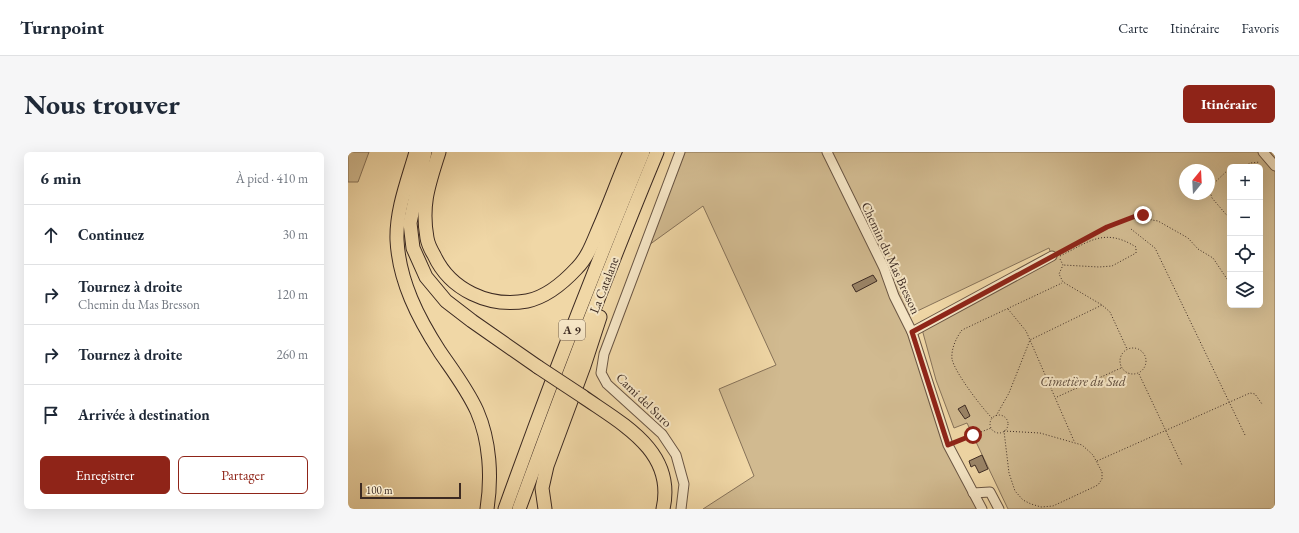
<!DOCTYPE html>
<html lang="fr">
<meta charset="utf-8">
<style>
body{margin:0;font-family:"EB Garamond",serif;background:#f6f6f7;color:#1f2937}
.controls{position:absolute;right:12px;top:12px;display:grid;overflow:hidden;border-radius:6px;box-shadow:0 4px 16px #0002}
.controls button{width:36px;height:36px;display:grid;place-items:center;padding:0;border:0;border-bottom:1px solid #e0e1e3;background:#fff;color:#1f2937;font:20px sans-serif}
.compass{position:absolute;left:831px;top:12px;width:36px;height:36px;border-radius:50%;background:#fff;box-shadow:0 4px 16px #0002;rotate:18deg}
.scale{position:absolute;left:12px;bottom:10px;width:101px;box-sizing:border-box;padding-left:4px;border:2px solid #3c2a22;border-top:0;font-size:11px;line-height:14px;white-space:nowrap;color:#3c2a22;-webkit-text-stroke:3px #f5e5c5;paint-order:stroke}
.stop{position:absolute;width:12px;height:12px;margin:-9px;border:3px solid #8f2418;border-radius:50%;background:#fff}
.stop.end{background:#8f2418;border-color:#fff;box-shadow:0 1px 4px #0008}
.list{margin:0;padding:0;list-style:none}
h2{display:flex;justify-content:space-between;align-items:center;height:52px;margin:0;padding:0 16px;font-size:17px}
h2 small{font-size:13px;font-weight:400;color:#747a83}
.list li{display:grid;grid-template-columns:26px 1fr auto;gap:12px;align-items:center;box-sizing:border-box;height:60px;padding:0 16px;border-top:1px solid #e0e1e3}
.list b{display:block;font-size:15px;white-space:nowrap}
.list p{margin:0;font-size:13px;white-space:nowrap;color:#747a83}
.list em{font-size:13px;font-style:normal;color:#747a83}
.actions{display:flex;gap:8px;padding:12px 16px}
.actions a{flex:1;padding:9px 0;border:1px solid #8f2418;border-radius:6px;text-align:center;font-size:14px;color:#8f2418}
.actions .main{background:#8f2418;color:#fff}
.icon{flex:none;width:22px;height:22px;fill:none;stroke:currentColor;stroke-width:2;stroke-linecap:round;stroke-linejoin:round}
.map{position:relative;flex:none;width:927px;height:357px;overflow:hidden;border-radius:6px}
header{display:flex;align-items:center;gap:24px;box-sizing:border-box;height:56px;padding:0 20px;background:#fff;border-bottom:1px solid #e0e1e3}
header strong{font-size:19px}
nav{display:flex;gap:22px;margin-inline-start:auto;font-size:14px}
.intro{display:flex;align-items:center;justify-content:space-between;box-sizing:border-box;height:96px;padding:0 24px}
h1{margin:0;font-size:28px}
.button{padding:10px 18px;border-radius:6px;background:#8f2418;color:#fff;font-size:14px;font-weight:700}
main{display:flex;gap:24px;padding:0 24px}
aside{flex:1;background:#fff;border-radius:6px;box-shadow:0 4px 16px #0002}
.map>svg:first-child{display:block}
.green{fill:#d1ba90;stroke:#867259;fill-rule:evenodd}
.building{fill:#9a8467;stroke:#3c2a22}
.lines{fill:none;stroke-linecap:round;stroke-linejoin:round}
.minor-casing{stroke:#695543;stroke-width:11}
.highway-casing{stroke:#3c2a22;stroke-width:15}
.path{stroke:#3c2a22;stroke-width:1;stroke-dasharray:1 2;stroke-linecap:butt}
.minor{stroke:#f5e5c5;stroke-width:9}
.highway{stroke:#f0d7a6;stroke-width:13}
.highway-bridge-casing{stroke:#3c2a22;stroke-width:15;stroke-linecap:butt}
.highway-bridge{stroke:#f0d7a6;stroke-width:13}
.route{stroke:#8f2418;stroke-width:5}
.labels{text-anchor:middle;dominant-baseline:central;stroke-width:4;stroke-linejoin:round;paint-order:stroke}
.shield{fill:#f5e5c5;stroke:#746253;stroke-width:1}
.shield-label{font-size:12px;font-weight:bold;fill:#3c2a22}
.street-label{font-size:13px;fill:#3c2a22;stroke:#f5e5c5}
.park-label{font-size:13px;font-style:italic;fill:#5a4738;stroke:#f5e5c5}
</style>
<header>
<strong>Turnpoint</strong>
<nav><a>Carte</a><a>Itinéraire</a><a>Favoris</a></nav>
</header>
<div class="intro"><h1>Nous trouver</h1><a class="button">Itinéraire</a></div>
<main>
<aside>
<h2>6 min<small>À pied · 410 m</small></h2>
<ul class="list">
<li><svg class="icon" aria-label="ahead" viewBox="0 0 24 24"><path d="M12 20V5M6 11l6-6 6 6"/></svg><div><b>Continuez</b></div><em>30 m</em></li>
<li><svg class="icon" aria-label="right" viewBox="0 0 24 24"><path d="M7 20v-9h11M14 6l5 5-5 5"/></svg><div><b>Tournez à droite</b><p>Chemin du Mas Bresson</p></div><em>120 m</em></li>
<li><svg class="icon" aria-label="right" viewBox="0 0 24 24"><path d="M7 20v-9h11M14 6l5 5-5 5"/></svg><div><b>Tournez à droite</b></div><em>260 m</em></li>
<li><svg class="icon" aria-label="arrive" viewBox="0 0 24 24"><path d="M6 21V4h12l-3 4 3 4H6"/></svg><div><b>Arrivée à destination</b></div></li>
</ul>
<div class="actions"><a class="main">Enregistrer</a><a>Partager</a></div>
</aside>
<div class="map">
<svg width="927" height="357" viewBox="0 0 927 357">
<rect width="100%" height="100%" fill="#f0d7a6"/>
<filter id="stains"><feTurbulence type="fractalNoise" baseFrequency=".005" numOctaves="4"/><feColorMatrix values="0 0 0 0 .2 0 0 0 0 .09 0 0 0 0 .02 0 0 0 .5 -.17"/></filter>
<radialGradient id="worn" r=".72"><stop offset=".6" stop-color="#630" stop-opacity="0"/><stop offset="1" stop-color="#630" stop-opacity=".3"/></radialGradient>
<!-- green -->
<g class="green">
<path d="M0,0H21L10,30H0Z"/>
<path d="M335,0H475L533,117L561,181L597,294L631,357H355L406,324L371,237L428,213L355,54L301,93Z"/>
<path d="M482,0H927V357H660L619,271L606,276L588,228L572,170L705,108L701,96L561,163L549,143ZM882,15H912V153H882ZM837,18H861V42H837Z"/>
</g>
<!-- building -->
<g class="building">
<path d="M525,123L529,129L508,140L504,133Z"/>
<path d="M617,253L622,264L617,267L610,257Z"/>
<path d="M634,303L640,317L631,321L627,313L623,315L621,309Z"/>
</g>
<g class="lines">
<defs>
<g id="minor">
<path d="M332,0L256,202L253,221L259,232L314,282L328,303L336,332L333,357"/>
<path d="M479,0L536,116L546,144L564,180L600,293L634,357"/>
<path d="M915,0L927,14"/>
<path d="M564,180L704,104"/>
<path d="M625,341L642,340L651,357"/>
</g>
<g id="highway">
<path d="M68,0C60,28 48,58 49,88C51,129 70,166 92,200C105,219 119,237 129,259C142,289 144,325 139,357"/>
<path d="M77,0L62,71L65,96L78,125L98,149L124,169L190,215"/>
<path d="M91,0C81,32 73,52 79,86C80,92 83,98 86,103C102,138 141,156 179,149C199,145 216,130 229,116C240,105 245,90 251,76C262,51 271,25 282,0"/>
<path d="M234,244C274,272 328,299 315,357"/>
<path d="M157,357C200,237 246,118 295,0"/>
<path d="M171,357C215,237 260,118 309,0"/>
<path d="M197,357L194,336L199,314L236,214L252,165"/>
</g>
</defs>
<!-- minor casing -->
<use href="#minor" class="minor-casing"/>
<!-- highway casing -->
<use href="#highway" class="highway-casing"/>
<!-- path -->
<g class="path">
<path d="M889,15L899,13L902,11L912,10"/>
<path d="M882,16L861,36L864,46L882,67"/>
<path d="M783,77L807,96L897,283"/>
<path d="M711,101L759,75L793,62L804,68L810,69L840,86L850,97L865,106L881,130L882,129"/>
<path d="M712,104C741,90 756,75 788,95V101L764,114L751,115L715,113"/>
<path d="M712,107L715,113L711,122L715,130L754,153L762,160L779,197"/>
<path d="M660,157L678,179L726,289"/>
<circle cx="785" cy="209" r="13"/>
<path d="M791,222L834,313"/>
<path d="M709,245L773,216"/>
<circle cx="651" cy="272" r="9"/>
<path d="M648,264L661,241L682,188L754,153"/>
<path d="M644,266C634,256 607,221 604,207C603,197 608,186 614,178L714,131"/>
<path d="M656,279L692,281L734,293L745,303L754,320V327L750,333L705,354L693,355L683,352L675,348L667,339L661,321Z"/>
<path d="M608,290L643,276"/>
<path d="M749,309L902,241L907,242L914,252"/>
</g>
<!-- minor -->
<use href="#minor" class="minor"/>
<!-- highway -->
<use href="#highway" class="highway"/>
<defs>
<path id="highway-bridge" d="M190,215L234,244"/>
</defs>
<!-- highway-bridge casing -->
<use href="#highway-bridge" class="highway-bridge-casing"/>
<!-- highway-bridge -->
<use href="#highway-bridge" class="highway-bridge"/>
</g>
<g class="lines">
<!-- route -->
<path class="route" d="M625,283L600,293L564,180L759,75L793,62L795,63"/>
</g>
<g class="labels">
<!-- shield labels -->
<rect class="shield" x="211" y="168" width="26" height="20" rx="3"/>
<g class="shield-label">
<text x="224" y="178">A 9</text>
</g>
<!-- street labels -->
<g class="street-label">
<text transform="translate(543 106) rotate(65)">Chemin du Mas Bresson</text>
<text transform="translate(256 133) rotate(-69)">La Catalane</text>
<text transform="translate(296 248) rotate(44)">Cami del Suro</text>
</g>
<!-- park labels -->
<g class="park-label">
<text x="735" y="229">Cimetière du Sud</text>
</g>
</g>
<rect width="100%" height="100%" filter="url(#stains)"/>
<rect width="100%" height="100%" fill="url(#worn)"/>
</svg>
<div class="controls">
<button>+</button>
<button>−</button>
<button><svg class="icon" aria-label="locate" viewBox="0 0 24 24"><circle cx="12" cy="12" r="6"/><path d="M12 2v4M12 18v4M2 12h4M18 12h4"/></svg></button>
<button><svg class="icon" aria-label="layers" viewBox="0 0 24 24"><path d="M12 4l9 5-9 5-9-5zM3 14l9 5 9-5"/></svg></button>
</div>
<svg class="compass" viewBox="-18 -18 36 36"><path d="M0-13l5 13h-10z" fill="#e53935"/><path d="M0 13l5-13h-10z" fill="#747a83"/></svg>
<div class="scale">100 m</div>
<div class="stop" style="left:625px;top:283px"></div>
<div class="stop end" style="left:795px;top:63px"></div>
</div>
</main>
